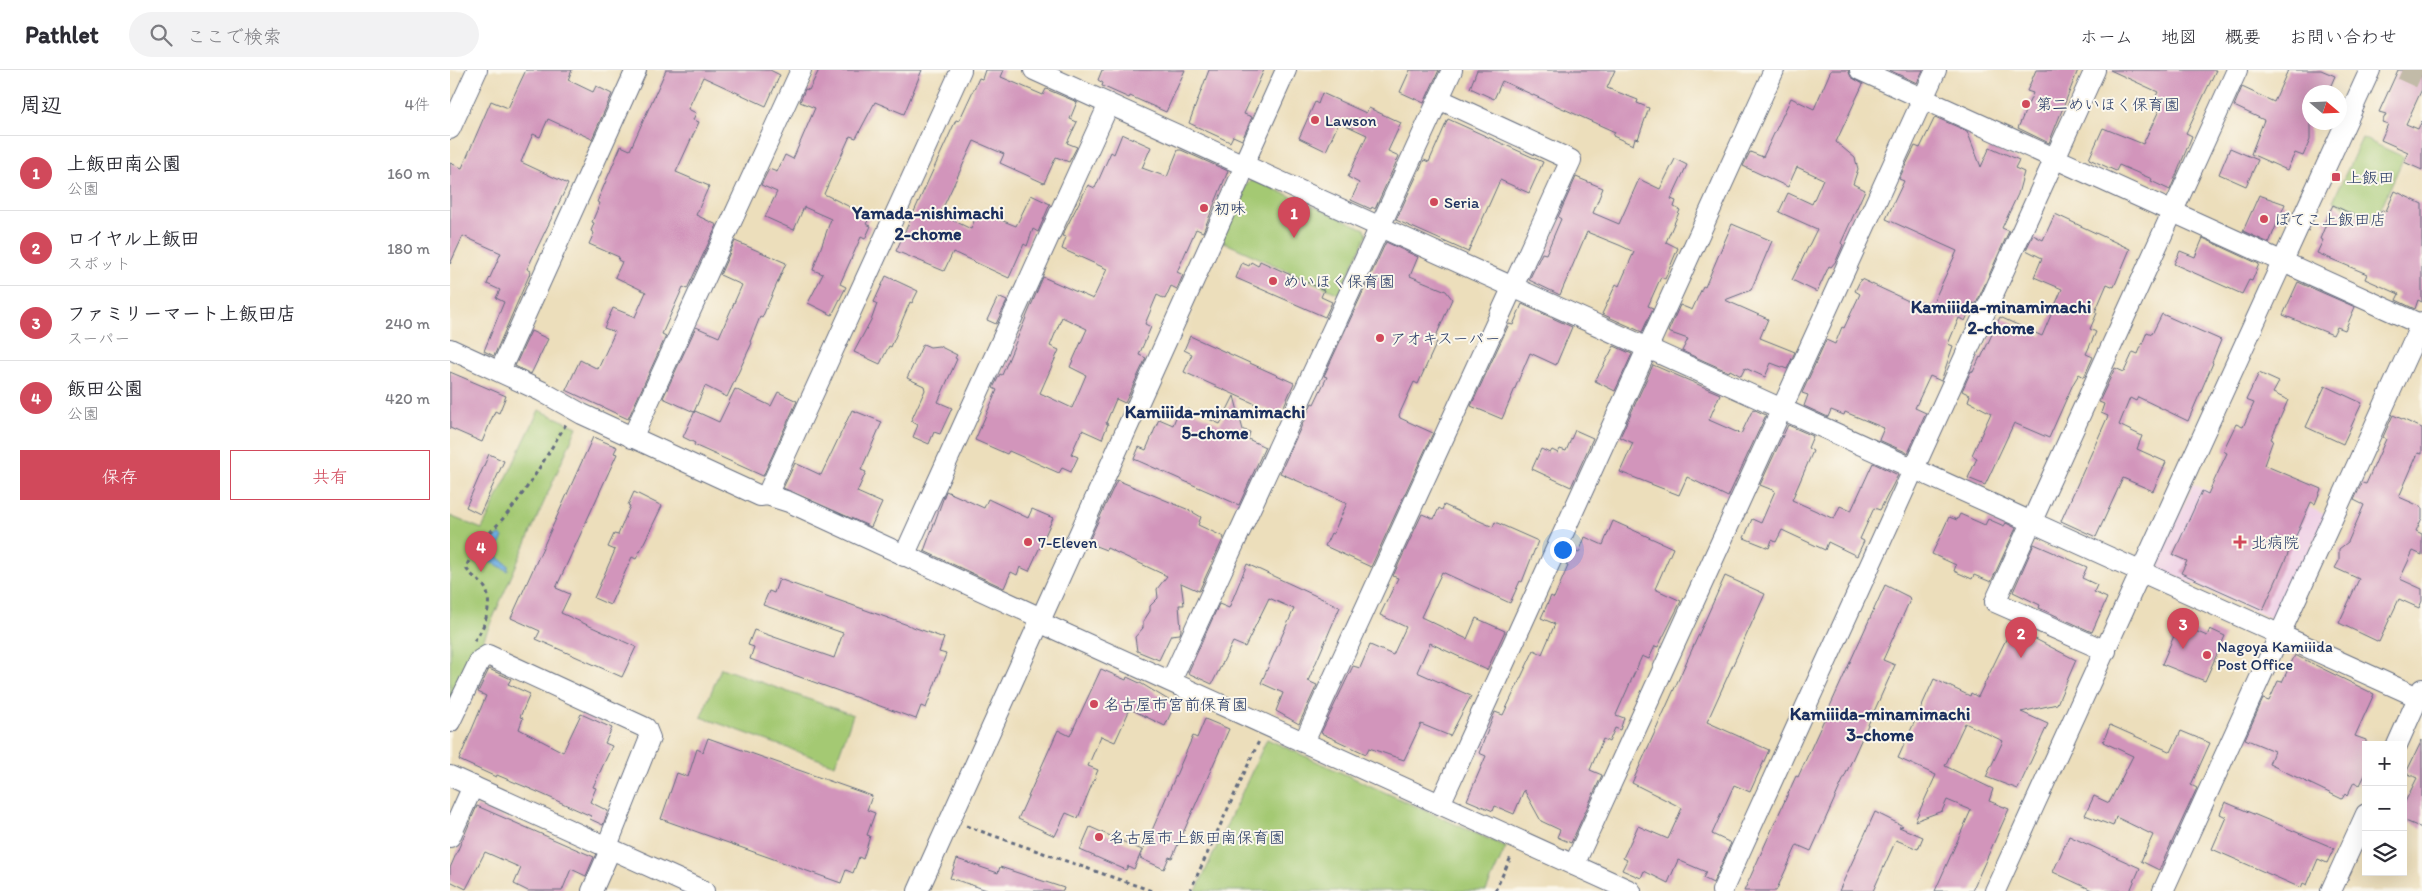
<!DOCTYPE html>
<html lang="ja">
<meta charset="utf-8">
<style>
body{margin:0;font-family:Itim,"Klee One",sans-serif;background:#f2f2f3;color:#2b2b33}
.controls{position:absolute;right:15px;bottom:15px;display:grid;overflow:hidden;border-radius:0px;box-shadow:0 5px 20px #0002}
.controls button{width:45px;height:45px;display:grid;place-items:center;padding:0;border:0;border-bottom:1px solid #e1e1e2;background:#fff;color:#2b2b33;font:25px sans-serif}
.compass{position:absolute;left:1852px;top:15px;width:45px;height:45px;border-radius:50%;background:#fff;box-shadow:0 5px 20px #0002;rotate:109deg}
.you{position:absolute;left:1112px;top:479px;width:18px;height:18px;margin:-12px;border:4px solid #fff;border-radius:50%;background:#1a73e8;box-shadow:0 0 0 8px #1a73e833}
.badge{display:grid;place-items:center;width:32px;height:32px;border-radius:50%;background:#d1495b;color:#fff;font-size:16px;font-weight:700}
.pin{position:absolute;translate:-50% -41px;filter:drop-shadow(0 1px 2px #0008)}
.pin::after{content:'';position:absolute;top:26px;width:18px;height:15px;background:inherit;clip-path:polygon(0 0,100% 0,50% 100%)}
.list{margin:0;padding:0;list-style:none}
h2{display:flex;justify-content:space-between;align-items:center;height:65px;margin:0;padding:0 20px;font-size:21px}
h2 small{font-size:16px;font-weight:400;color:#7c7c81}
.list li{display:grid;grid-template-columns:32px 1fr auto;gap:15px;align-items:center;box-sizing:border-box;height:75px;padding:0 20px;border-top:1px solid #e1e1e2}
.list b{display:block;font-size:19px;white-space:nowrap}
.list p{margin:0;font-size:16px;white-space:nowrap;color:#7c7c81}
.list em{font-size:16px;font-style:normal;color:#7c7c81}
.actions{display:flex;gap:10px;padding:15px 20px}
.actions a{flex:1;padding:11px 0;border:1px solid #d1495b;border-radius:0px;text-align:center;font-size:18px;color:#d1495b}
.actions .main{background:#d1495b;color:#fff}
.icon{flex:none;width:28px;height:28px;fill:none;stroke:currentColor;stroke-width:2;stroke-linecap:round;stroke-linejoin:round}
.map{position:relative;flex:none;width:1972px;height:821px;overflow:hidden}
header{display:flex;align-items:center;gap:30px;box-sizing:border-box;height:70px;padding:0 25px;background:#fff;border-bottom:1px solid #e1e1e2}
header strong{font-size:24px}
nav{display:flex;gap:28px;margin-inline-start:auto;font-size:18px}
.search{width:350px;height:45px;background:#f2f2f3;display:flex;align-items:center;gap:12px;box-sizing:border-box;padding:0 18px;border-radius:28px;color:#7c7c81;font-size:19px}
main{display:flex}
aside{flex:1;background:#fff}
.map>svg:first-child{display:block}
.built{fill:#efd0e6}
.green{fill:#a4c973;stroke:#607c68}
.water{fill:#6eade1;stroke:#446ea0}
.building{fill:#d295bb;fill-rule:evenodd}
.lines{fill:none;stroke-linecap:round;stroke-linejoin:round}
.minor-tunnel{stroke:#c2bba8;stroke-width:20;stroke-dasharray:20 10;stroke-linecap:butt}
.minor-casing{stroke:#646c7f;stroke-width:22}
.path{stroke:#646c7f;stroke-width:3;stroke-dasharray:4 4;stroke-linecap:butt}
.minor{stroke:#fff;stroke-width:20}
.poi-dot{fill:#d1495b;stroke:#fbf7ec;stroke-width:2}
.labels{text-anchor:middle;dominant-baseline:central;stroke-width:4;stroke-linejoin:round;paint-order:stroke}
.poi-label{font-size:16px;fill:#1b2f5e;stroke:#fbf7ec;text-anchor:start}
.neighbourhood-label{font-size:18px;font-weight:bold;fill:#1b2f5e;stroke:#fbf7ec}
</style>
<header>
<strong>Pathlet</strong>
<div class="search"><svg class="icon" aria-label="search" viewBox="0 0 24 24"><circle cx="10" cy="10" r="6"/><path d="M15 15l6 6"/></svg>ここで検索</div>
<nav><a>ホーム</a><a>地図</a><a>概要</a><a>お問い合わせ</a></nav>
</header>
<main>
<aside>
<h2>周辺<small>4件</small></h2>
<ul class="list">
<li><span class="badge">1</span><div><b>上飯田南公園</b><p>公園</p></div><em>160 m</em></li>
<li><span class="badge">2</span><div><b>ロイヤル上飯田</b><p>スポット</p></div><em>180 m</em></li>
<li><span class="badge">3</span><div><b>ファミリーマート上飯田店</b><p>スーパー</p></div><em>240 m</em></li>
<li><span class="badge">4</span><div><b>飯田公園</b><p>公園</p></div><em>420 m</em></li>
</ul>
<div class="actions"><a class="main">保存</a><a>共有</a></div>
</aside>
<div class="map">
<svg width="1972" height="821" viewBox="0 0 1972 821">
<rect width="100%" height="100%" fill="#fbf7ec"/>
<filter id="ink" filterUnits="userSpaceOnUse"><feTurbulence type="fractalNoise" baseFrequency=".02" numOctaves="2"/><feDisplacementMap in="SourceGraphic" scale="10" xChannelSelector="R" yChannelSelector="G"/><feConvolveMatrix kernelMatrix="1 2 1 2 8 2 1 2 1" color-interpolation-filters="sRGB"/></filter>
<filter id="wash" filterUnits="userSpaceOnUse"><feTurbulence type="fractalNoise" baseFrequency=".0096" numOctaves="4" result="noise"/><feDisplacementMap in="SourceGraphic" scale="20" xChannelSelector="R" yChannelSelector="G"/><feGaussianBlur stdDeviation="1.12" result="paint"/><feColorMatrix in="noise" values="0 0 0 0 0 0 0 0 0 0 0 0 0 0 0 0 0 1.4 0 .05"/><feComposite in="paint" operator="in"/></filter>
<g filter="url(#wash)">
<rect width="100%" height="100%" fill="#ecdebb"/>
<!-- built -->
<path class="built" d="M1800,410L1876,445L1829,548L1825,550L1712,500L1708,491L1743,414L1789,434Z"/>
<!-- green -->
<g class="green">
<path d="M1912,68L1954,87L1925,151L1883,131Z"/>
<path d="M804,110L915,159L917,164L889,224L771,171L797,113Z"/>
<path d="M89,340L127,357L32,573L0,640V446L32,459Z"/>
<path d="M271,598L403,645L385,695L251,647Z"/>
<path d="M817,669L1056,777L1036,821H746Z"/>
</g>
<!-- water -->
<path class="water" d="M50,465L53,467L49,476L48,487L58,495V501L40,491L37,483L41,470Z"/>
<g id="blocks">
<!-- building -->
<g class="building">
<path d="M76,0H122L118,10L143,22L146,16L162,24L142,69L98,49L90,67L83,64L71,92L118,114L77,199L81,201L44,286L34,281L54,232L46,228L50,220L37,214L51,183L13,166L0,194V93L12,98L41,31L58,38Z"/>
<path d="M216,0H320L330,5L316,36L253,7L238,39L246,43L243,50L249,52L226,102L259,116L246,145L267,155L237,219L233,217L212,264L216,266L178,349L116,320L130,290L148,299L165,262L154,258L163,238L185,247L196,222L165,207L172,192L168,190L169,187L139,174L144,163L141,161L144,153L142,152L150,133L147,132L171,76L180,80Z"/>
<path d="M369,0H472L454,44L425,32L406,68L400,66L374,124L420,147L416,154L421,156L415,169L411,167L390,214L396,217L382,245L358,233L373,204L363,200L381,149L354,137L344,160L315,147L327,122L311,115L319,99L327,102L335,85L343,89L365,38L350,32L355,19L359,20Z"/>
<path d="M535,0H554L551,7L593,25L596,19L627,32L620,49L627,52L617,73L627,77L619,92L606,87L594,113L550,93L554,84L524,71L490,144L521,159L528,141L566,156L581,125L600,134L588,162L583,159L577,176L574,174L559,208L503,182L494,201L446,181L506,50L509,51L529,8L532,9Z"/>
<path d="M652,0H735L716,42L680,26L679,28L652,16L653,13L648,10Z"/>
<path d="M759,0H814L794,44L802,47L792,70L783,66L780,72L739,53Z"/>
<path d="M960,0H989L974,33L950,22Z"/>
<path d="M1027,0H1165L1157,18L1188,30L1187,33L1199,38L1188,69L1185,68L1183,75L1163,66L1165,62L1052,11L1044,29L1020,18Z"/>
<path d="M1381,0H1398L1401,7L1413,14L1386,72L1405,88L1408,99L1403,114L1415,120L1391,173L1393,175L1386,191L1381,197L1379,196L1367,222L1342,210L1367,159L1329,142L1338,123L1362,134L1373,109L1347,97L1338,117L1293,96L1300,82L1313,87L1341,28L1364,39Z"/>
<path d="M1439,0H1473L1467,13Z"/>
<path d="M1586,0H1628L1599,73L1568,58L1583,23L1577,21Z"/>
<path d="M1660,0H1766L1736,63L1742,66L1720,120L1701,111L1702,109L1669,95L1666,101L1639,89L1653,58L1693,74L1713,32L1705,28L1708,22Z"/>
<path d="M1838,0H1871L1885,6L1878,22H1860V70L1853,86L1845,83L1837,100L1801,84L1814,50L1784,36L1792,17L1824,32Z"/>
<path d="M1948,0H1972V19L1956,54L1968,59L1972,51V100L1954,92L1958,82L1931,70L1938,54L1932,52L1936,44L1929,42Z"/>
<path d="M872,23L916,43L919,38L951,53L938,81L949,86L925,139L922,137L921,139L901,130L909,113L898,107L917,65L889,52L876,81L849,68L865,32L868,34Z"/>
<path d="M1485,47L1517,61L1531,97L1540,77L1569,90L1565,98L1574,102L1568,124L1552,158L1559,161L1526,234L1523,233L1515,251L1509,248L1498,274L1503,276L1491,311L1480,306L1465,338L1476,343L1458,383L1429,370L1434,358L1395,342L1394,345L1381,340L1378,347L1354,336L1358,325L1352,323L1376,270L1385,274L1392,257L1394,258L1410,224L1405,221L1411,209L1465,234L1466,231L1481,237L1507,181L1436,149L1454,111L1449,109L1465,76L1470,78Z"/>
<path d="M998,49L1093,92L1079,123L1050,110L1018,182L946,150L974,90L979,92Z"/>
<path d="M672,64L701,77L692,98L717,107L728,80H731L778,101L753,162L746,159L727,202L733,205L727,219L721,216L715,229L707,225L695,254L701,257L689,285L696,288L675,333L666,329L656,353L658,354L652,369L632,360L621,384L628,387L621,402L612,398L609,403L559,381L557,384L525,370L547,320L543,318L550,304L552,305L593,207L643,229L657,199L612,179L616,167L612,166L638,115L645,118L661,82L664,84ZM612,247L637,259L620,297L636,305L622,338L590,323L609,280L600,276Z"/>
<path d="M1780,78L1808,90L1796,116L1769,104Z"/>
<path d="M1225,89L1237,95L1221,129L1226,131L1224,137L1230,140L1216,172L1228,178L1215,209L1211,207L1198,236L1203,238L1192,262L1152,244L1166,214L1169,216L1184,182L1169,175L1137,162L1110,225L1079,210L1092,183L1096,184L1111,149L1108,147L1126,107L1153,118L1143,143L1169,154L1189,109L1210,119Z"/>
<path d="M1945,121L1972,134V232L1968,230L1965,239L1946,230L1949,224L1915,209L1917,204L1867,183L1873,170L1870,169L1876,154L1874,153L1883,135L1925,155L1932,140L1936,141Z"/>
<path d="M1809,125L1835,134L1819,173L1793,161Z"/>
<path d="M1605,144L1680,179L1664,217L1657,214L1645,242L1647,243L1640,259L1646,262L1636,284L1643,287L1634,307L1629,304L1623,314L1599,368L1564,353L1535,415L1518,408L1527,388L1522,385L1541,343L1518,331L1520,325L1512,321L1521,301L1523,302L1530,287L1531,288L1550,247L1592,266L1612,219L1584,207L1592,188L1576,180L1583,165L1593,170Z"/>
<path d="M1282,154L1322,171L1301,220L1275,230L1318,249L1310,268L1345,282L1337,299L1321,293L1315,307L1295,298L1291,306L1280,300L1279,302L1232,281L1238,269L1218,262L1230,235L1242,240L1253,216L1255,217Z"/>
<path d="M1753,168L1809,194L1802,211L1799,210L1792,224L1724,194L1730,181L1745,187Z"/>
<path d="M285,171L336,193L312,248L310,247L300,272L302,273L277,327L255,316L244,342L213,328L246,257L269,267L292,215L270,205Z"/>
<path d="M936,172L968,187L960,206L996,221L1002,229L984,271L987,272L968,314L964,312L949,345L950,348L983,363L921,497L875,476L881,463L883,464L897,433L830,403L862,333L864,334L877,307L874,306Z"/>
<path d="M810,191L874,220L871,227L882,232L875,247L786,208L792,193L799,196L801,192L808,196Z"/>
<path d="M436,206L468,221L462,233L460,232L441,277L439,276L430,294L404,282L422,248L427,234L424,232Z"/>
<path d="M1848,212L1905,237L1895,260L1887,257L1883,265L1833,245Z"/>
<path d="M548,227L557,231L546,254L537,250Z"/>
<path d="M1072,234L1122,257L1106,295L1080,283L1052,349L1021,336L1059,254L1063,255Z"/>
<path d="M1712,244L1771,270L1762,292L1763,293L1738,351L1688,327L1686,331L1680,328L1669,355L1692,366L1687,379L1716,392L1703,421L1673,408L1646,467L1611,451L1658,346L1651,343L1654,334L1649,332L1665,298L1674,302L1683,282L1688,284L1697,262L1702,264Z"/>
<path d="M81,261L98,269L81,304L65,296Z"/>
<path d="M740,266L844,313L830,345L734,302L742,284L734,280Z"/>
<path d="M473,274L480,277L489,276L507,285L505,288L507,289L488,332L502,338L490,364L484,362L479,374L463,367L468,355L461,351L475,320L474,316L457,308Z"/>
<path d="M1164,276L1182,284L1165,321L1145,311Z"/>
<path d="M1203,295L1270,324L1259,350L1291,364L1303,339L1316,345L1278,427L1237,407L1229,425L1170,402L1183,373L1170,367Z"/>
<path d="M0,302L56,326L49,343L45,341L32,372L0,358Z"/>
<path d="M1809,303L1829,312L1823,323L1838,330L1821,369L1823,370L1814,395L1871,419L1865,434L1861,432L1813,540L1731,503L1737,491L1723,485L1752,421L1758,424L1777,383L1773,381L1786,354L1793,357L1804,333L1796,330Z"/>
<path d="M1875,316L1912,333L1893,374L1856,357Z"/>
<path d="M285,319L321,336L328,322L347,331L313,406L244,375L245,373L233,367L245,341L269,352Z"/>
<path d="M784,326L793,360L800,362L798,369L815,377L789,435L684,389L689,377L696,380L709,349L723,355L728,342L735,345L737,339L770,354Z"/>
<path d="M402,340L432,352L411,400L416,402L407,422L432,433L421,457L333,418L345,393L371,405Z"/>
<path d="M1943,345L1972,358V384L1968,383L1949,427L1972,437V448L1966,461L1972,464V485L1963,481L1950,509L1972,519V531L1969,538L1949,529L1929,572L1889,553L1909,509L1885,498L1889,491V479L1898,472L1914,435L1904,430L1912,413L1916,414L1936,369L1933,367Z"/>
<path d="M1338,355L1363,366L1358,378L1363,381L1342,430L1384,449L1390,436L1401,441L1423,393L1448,405L1430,440L1424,438L1410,469L1414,471L1407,486L1378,472L1375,480L1332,460L1326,472L1322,470L1319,478L1294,468L1302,449L1311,453L1325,421L1310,415Z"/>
<path d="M1125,360L1143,368L1121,417L1082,399L1091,379L1100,383L1102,380L1108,383L1110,379L1116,381Z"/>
<path d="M143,367L167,377L164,383L167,384L106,518L120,524L111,543L186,577L172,607L86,569L90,561L61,548Z"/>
<path d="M39,384L54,391L30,444L16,437Z"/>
<path d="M667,410L739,440L751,447L748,455L774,467L749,521L731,513L734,535H729L731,560L730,564L721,565L709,590L687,581L685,567L693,558V552L700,541V536L708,528L707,519L717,506L657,478L656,480L638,473Z"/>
<path d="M496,421L534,438L538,429L578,448L582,439L603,448L579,501L570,497L567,505L561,502L554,518L474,481Z"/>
<path d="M184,422L212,436L186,489L182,487L160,535L144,528L165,480L158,477L164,464L168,465L180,436L178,435Z"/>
<path d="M994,435L1043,457L1045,452L1088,471L1072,512L1070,511L1060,533L992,502L971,547L1017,569L1026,548L1055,561L1037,600L980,573L967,602L1021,626L1000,666L971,654L954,690L919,678L916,684L871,663L903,596L910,598L920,575L943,585L956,557L930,545L948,508L943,506L972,444L984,449L989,438L992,440Z"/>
<path d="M1510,444L1535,455L1538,449L1554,456L1556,453L1566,458L1541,512L1524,505L1522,509L1504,501L1506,495L1482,484L1499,447L1507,450Z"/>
<path d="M1163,451L1223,478L1205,519L1231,531L1208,577L1205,576L1199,589L1192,586L1166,645L1174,648L1170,660L1165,658L1159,672L1153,669L1140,700L1152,705L1121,773L1107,767L1110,760L1091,751L1074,720L1064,744L1045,736L1043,741L1017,730L1036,686L1029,683L1045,642L1053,645L1084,580L1092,584L1105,554L1091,548L1101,526L1104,528L1118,496L1116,495L1122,480L1129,483L1135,467L1153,475Z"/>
<path d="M1584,474L1637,497L1632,508L1647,515L1644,522L1657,528L1642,562L1589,538L1590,535L1563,522Z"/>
<path d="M797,494L890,537L858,611L867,615L849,654L826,641L833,623L811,613L844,539L819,528L795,577L783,572L762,614L738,603L769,534L779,538Z"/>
<path d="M1275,506L1315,524L1257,652L1319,680L1300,722L1284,715L1262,764L1281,773L1263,813L1253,808L1256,802L1228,790L1218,813L1194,801L1191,808L1172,800L1177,790L1173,788L1188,756L1218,769L1232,738L1182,713Z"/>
<path d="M329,509L494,568L489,582L496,584L476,638L471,636L466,649L300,589L304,577L298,575L304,560L384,588L393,563L313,535L319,521L324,523Z"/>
<path d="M1435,515L1459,527L1460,530L1433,590L1445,595L1361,781L1347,775L1326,821H1294L1346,706L1348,707Z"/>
<path d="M1729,554L1757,566L1760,559L1775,566L1755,611L1712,594Z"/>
<path d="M1562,557L1626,590L1607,634L1571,642L1598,654L1568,719L1536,707L1553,671L1515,653L1495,696L1543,719L1539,731L1559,739L1522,821H1485L1521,740L1497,730L1492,741L1465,751L1486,705L1448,688L1484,609L1520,626L1521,623L1528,627Z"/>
<path d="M1845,585L1924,624L1905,666L1916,670V703L1910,715L1904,712L1897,726L1895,724L1892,729L1819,694L1824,681L1795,669L1813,629L1819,631L1828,611L1832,612Z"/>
<path d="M39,599L61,609L58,614L80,624L70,647L73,648L69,659L113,682L131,644L162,658L155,673L162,676L143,717L146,718L140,732L158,741L153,755L140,749L141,746L83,720L47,705L46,707L9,690L36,626L28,622Z"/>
<path d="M651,599L676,610L677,607L692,614L725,634L715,656L680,639L665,672L651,666L638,696L648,700L628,748L616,743L605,766L568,749L608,660L620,666Z"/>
<path d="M755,649L779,659L722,788L719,787L714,799L690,788L743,666L747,668Z"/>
<path d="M1660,655L1721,682L1731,661L1760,673L1741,715L1747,718L1709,800L1691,791L1703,765L1666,747L1663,756L1635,745L1644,726L1659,733L1683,686L1653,672Z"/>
<path d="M258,668L422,726L417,740L425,743L417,765L420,766L413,789L409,787L403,803L396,800L391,813L211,749L227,703L238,707L247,679L253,682Z"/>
<path d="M1972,670V758L1953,750V736L1967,708L1956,703Z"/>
<path d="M1775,732L1884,778L1877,793L1868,789L1857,815L1853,813L1851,818L1762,779L1776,747L1770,744Z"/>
<path d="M27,736L144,787L136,806L121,799L112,821H78L64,814L71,798L35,782L16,819L0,811V798Z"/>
<path d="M1425,742L1453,756L1449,757L1473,767L1468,779L1446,770L1423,821H1389Z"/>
<path d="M640,757L692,780L684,799L678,796L676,800L630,780Z"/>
<path d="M1619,766L1690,798L1680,821H1644L1603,802Z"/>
<path d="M507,789L548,803L550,797L614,818L613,821H540L500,808Z"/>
</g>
</g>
</g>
<g filter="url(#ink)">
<use href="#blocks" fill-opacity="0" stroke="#646c7f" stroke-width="1"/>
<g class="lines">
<!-- minor-tunnel -->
<path class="minor-tunnel" d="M1952,0L1972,9"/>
<defs>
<g id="minor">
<path d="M584,0L1972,629"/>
<path d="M1410,0L1972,255"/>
<path d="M0,59L27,0"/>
<path d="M0,279L91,321L132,344L310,426L317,425L339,432L591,548"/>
<path d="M50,301L186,0"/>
<path d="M182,368L351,0"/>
<path d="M317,425L511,0"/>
<path d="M454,486L659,34"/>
<path d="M589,552L1181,821"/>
<path d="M1656,581L1545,532L1787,0"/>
<path d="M721,611L1002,0"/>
<path d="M0,652L30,590L38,585L196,658L200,668L157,776"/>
<path d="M854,672L1121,90L989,29"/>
<path d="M1947,675L1972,619"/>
<path d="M0,706L254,821"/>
<path d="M990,734L1324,0"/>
<path d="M0,767L23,716"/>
<path d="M1124,795L1486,0"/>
<path d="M142,821L161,778"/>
<path d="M468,821L790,108L796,89L836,0"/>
<path d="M1272,821L1645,0"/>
<path d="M1545,821L1920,0"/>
<path d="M1713,821L1972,252"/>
<path d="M1881,821L1916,744"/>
</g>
</defs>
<!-- minor casing -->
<use href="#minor" class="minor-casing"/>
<!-- path -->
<g class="path">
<path d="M24,571C35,559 45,529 33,515C28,509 21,506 16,498C24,475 42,462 57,444C79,418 98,383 116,354"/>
<path d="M516,756L702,821"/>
<path d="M740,821L809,671"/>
<path d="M1045,821L1061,787"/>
</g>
<!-- minor -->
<use href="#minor" class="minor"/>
</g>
</g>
<!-- markers -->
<g class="poi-dot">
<circle cx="1576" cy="34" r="5"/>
<circle cx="865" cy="50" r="5"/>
<rect x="1881" y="102" width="10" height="10" rx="2.5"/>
<circle cx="984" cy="132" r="5"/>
<circle cx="754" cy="138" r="5"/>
<circle cx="1814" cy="149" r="5"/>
<circle cx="823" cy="211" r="5"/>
<circle cx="930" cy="268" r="5"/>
<circle cx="578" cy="472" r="5"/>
<path d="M1787.5 464.5h5v5h5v5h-5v5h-5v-5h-5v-5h5z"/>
<circle cx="1757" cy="585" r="5"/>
<circle cx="644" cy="634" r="5"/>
<circle cx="649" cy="767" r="5"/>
</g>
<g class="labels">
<!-- poi labels -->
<g class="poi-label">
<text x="1586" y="34">第二めいほく保育園</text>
<text x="875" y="50">Lawson</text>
<text x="1896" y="107">上飯田</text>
<text x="994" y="132">Seria</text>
<text x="764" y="138">初味</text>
<text x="1824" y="149">ぼてこ上飯田店</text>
<text x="833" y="211">めいほく保育園</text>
<text x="940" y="268">アオキスーパー</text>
<text x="588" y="472">7-Eleven</text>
<text x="1801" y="472">北病院</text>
<text x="1767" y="576">Nagoya Kamiiida<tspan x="1767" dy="18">Post Office</tspan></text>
<text x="654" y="634">名古屋市宮前保育園</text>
<text x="659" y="767">名古屋市上飯田南保育園</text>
</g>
<!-- neighbourhood labels -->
<g class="neighbourhood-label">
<text x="478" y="143">Yamada-nishimachi<tspan x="478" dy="21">2-chome</tspan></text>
<text x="1551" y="237">Kamiiida-minamimachi<tspan x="1551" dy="21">2-chome</tspan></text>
<text x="765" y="342">Kamiiida-minamimachi<tspan x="765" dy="21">5-chome</tspan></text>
<text x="1430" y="644">Kamiiida-minamimachi<tspan x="1430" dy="21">3-chome</tspan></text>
</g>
</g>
</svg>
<div class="controls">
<button>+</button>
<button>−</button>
<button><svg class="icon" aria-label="layers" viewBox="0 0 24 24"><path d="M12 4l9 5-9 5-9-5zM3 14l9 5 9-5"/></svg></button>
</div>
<svg class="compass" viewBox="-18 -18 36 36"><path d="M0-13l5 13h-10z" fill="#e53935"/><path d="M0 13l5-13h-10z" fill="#7c7c81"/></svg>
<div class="you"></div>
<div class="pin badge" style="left:844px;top:168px">1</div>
<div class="pin badge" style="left:1571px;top:588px">2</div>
<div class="pin badge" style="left:1733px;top:579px">3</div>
<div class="pin badge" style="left:31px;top:502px">4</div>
</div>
</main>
